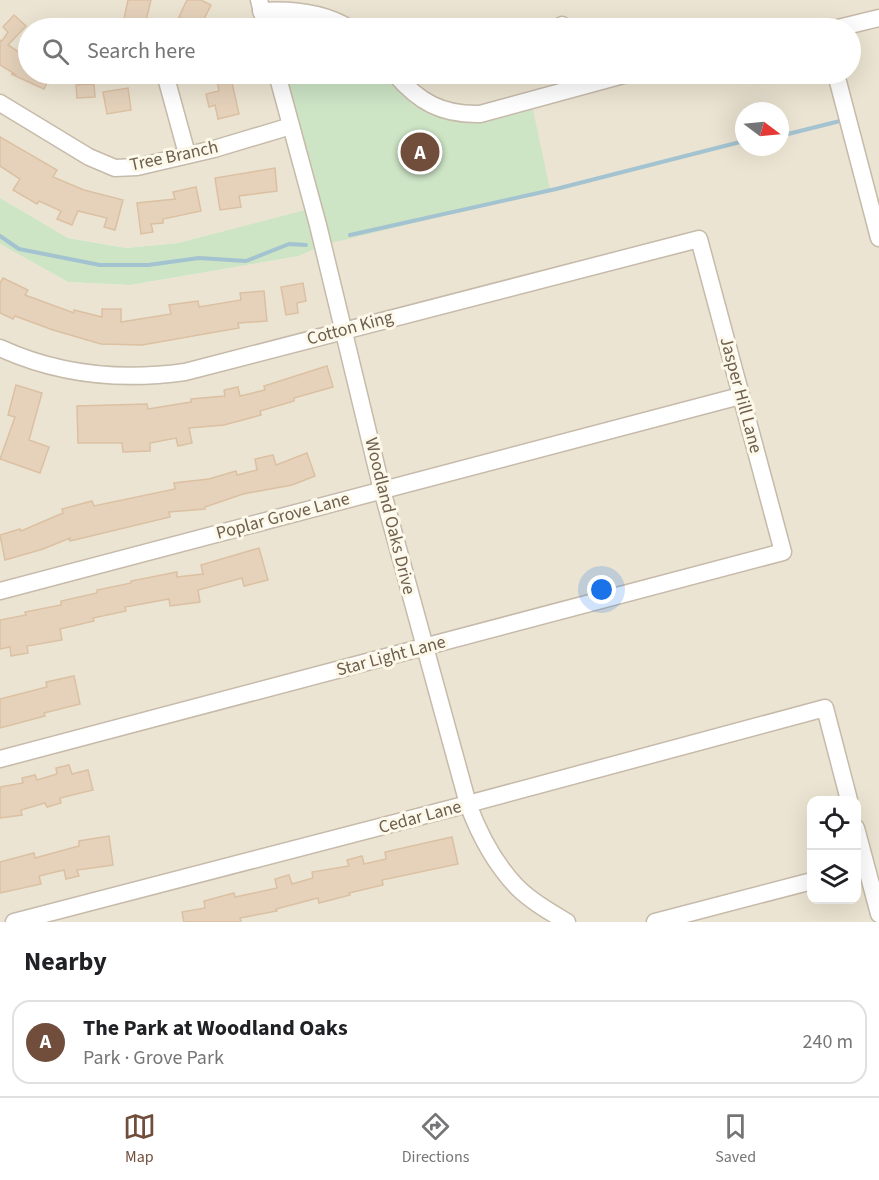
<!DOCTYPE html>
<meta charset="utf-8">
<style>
body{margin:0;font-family:"Source Sans 3",sans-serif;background:#f2f2f2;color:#202124}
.controls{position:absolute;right:18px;bottom:18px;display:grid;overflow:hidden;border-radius:12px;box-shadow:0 6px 24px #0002}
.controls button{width:54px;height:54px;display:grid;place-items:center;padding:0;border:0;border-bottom:2px solid #e0e0e0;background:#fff;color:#202124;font:30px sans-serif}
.compass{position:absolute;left:735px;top:102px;width:54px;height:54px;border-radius:50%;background:#fff;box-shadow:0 6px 24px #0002;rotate:106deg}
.you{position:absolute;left:602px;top:590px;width:21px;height:21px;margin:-15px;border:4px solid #fff;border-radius:50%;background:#1a73e8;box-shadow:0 0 0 9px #1a73e833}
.badge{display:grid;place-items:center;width:39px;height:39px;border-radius:50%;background:#714e3c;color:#fff;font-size:20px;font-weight:700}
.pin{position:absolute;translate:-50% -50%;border:3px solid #fff;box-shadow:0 2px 6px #0006}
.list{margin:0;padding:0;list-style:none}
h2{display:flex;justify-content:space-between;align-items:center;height:78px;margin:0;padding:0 24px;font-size:26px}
h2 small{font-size:20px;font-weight:400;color:#757577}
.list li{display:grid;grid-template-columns:39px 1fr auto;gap:18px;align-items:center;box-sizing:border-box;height:84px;margin:0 12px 12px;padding:0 12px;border:2px solid #e0e0e0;border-radius:18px}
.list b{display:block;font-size:22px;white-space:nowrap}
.list p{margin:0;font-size:20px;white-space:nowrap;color:#757577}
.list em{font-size:20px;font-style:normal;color:#757577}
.icon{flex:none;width:33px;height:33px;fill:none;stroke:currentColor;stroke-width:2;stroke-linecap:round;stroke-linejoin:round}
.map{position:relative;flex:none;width:879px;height:922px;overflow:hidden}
.search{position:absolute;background:#fff;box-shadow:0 6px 24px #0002;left:18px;right:18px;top:18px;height:66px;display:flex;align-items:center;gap:15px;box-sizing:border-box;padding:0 21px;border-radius:33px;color:#757577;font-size:22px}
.sheet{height:174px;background:#fff}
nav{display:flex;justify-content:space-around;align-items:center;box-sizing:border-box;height:84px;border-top:2px solid #e0e0e0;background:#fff;font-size:16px;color:#757577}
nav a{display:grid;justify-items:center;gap:3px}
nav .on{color:#714e3c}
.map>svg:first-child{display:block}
.residential{fill:#ece4d2;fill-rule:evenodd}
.green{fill:#cde4c5}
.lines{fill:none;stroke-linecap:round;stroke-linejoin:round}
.stream{stroke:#a3c3d0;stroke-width:4}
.building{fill:#e6d2bb;stroke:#dbc0a2;stroke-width:1.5}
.minor-casing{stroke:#c6baaa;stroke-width:19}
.minor{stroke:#fff;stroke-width:16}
.labels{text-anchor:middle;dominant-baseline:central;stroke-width:6;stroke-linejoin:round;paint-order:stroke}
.street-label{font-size:18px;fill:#6e5e4d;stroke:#fcf8ea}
</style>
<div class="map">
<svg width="879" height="922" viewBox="0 0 879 922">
<rect width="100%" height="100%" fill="#f9f4e4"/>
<!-- residential -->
<path class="residential" d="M0,0H879V922H0V244L68,282L130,285L299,256L323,245L463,114L395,74H850V28H28V74H278L314,208L178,243L126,248L68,238L0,198ZM744,111H780V147H744ZM812,800H856V900H812Z"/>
<!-- green -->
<g class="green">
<path d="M261,11L349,28H266Z"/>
<path d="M278,74H395L463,114L531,100L550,190L323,245L299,256L130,285L68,282L0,244V198L68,238L126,248L178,243L313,208Z"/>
</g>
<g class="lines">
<!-- stream -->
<g class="stream">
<path d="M780,136L840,121"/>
<path d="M350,235L556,189L744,141"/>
<path d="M0,236L19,249L100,265H148L199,258L246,261L289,244L306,245"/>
</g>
</g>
<!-- building -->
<g class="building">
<path d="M128,0H151L144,28H122Z"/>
<path d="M187,0H201L211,5L200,27L179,17Z"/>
<path d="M14,15L26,26L8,45L28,58V74H51L44,89L11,74H15L0,65V40L2,41L8,32L3,27Z"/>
<path d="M216,74H230L239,114L218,119L215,105L209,107L206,94L219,91Z"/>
<path d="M94,84L95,97L77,98L76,85Z"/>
<path d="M128,88L131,110L107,114L103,92Z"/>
<path d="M0,137L57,170L53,177L84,190L123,200L115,230L104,227L107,218L78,211L72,225L57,219L61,211L39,201L37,204L13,190L20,179L0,166Z"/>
<path d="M275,168L277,191L239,196L241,207L220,210L215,178Z"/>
<path d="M196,187L201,211L163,219V223L151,224L153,232L141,234L137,203L175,199L173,192Z"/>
<path d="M3,278L28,290L25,295L74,313V310L102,317V309H121V322L171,314L169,305L198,301L199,307L241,300L240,293L264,291L267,321L238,323L239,328L142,345L101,344L53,330L15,316L13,319L0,313V283Z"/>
<path d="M303,283L306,301L297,303L298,313L286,315L281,287Z"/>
<path d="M327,366L333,387L294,398V401L260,411L261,415L224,425L189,428L192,443L178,446L176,438L150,443V451L123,452L122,443H78L77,406L147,404L148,409L191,402V399L225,396L224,390L238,387L240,396L265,390L264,386Z"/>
<path d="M16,385L42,393L29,440L49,447L40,473L0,459L15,417L8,415Z"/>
<path d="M307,453L315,476L292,485L243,494L205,507V509L169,512L170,517L70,541V538L43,549L5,560L0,535L20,529L21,531L63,513L62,509L92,501L94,506L175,489L174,483L209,479L236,471L237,475L257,470L255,459L273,455L276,465Z"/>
<path d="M259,548L268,580L244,586L242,578L198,590L200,602L170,606L169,599L125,607L126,611L93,618L94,621L60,629L62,640L27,646L28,653L11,656L10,647L0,649V620L26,615L25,612L61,605V601L97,593V590L131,583V581L177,572V577L203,574L201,565Z"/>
<path d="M74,676L80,704L44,713L45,716L0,728V699L47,687L46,682Z"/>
<path d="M69,765L72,774L88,770L93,790L60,798L61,803L47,807L45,803L21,810L22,815L0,818V787L23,783L22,778L35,775L37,780L57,774L56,768Z"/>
<path d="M109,836L113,865L77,870L79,876L66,879L64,870L39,876L41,884L0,893V862L34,853L35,858L79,846V841Z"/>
<path d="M452,837L458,864L382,880L383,885L349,893L350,895L319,903L318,898L276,909L277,911L240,918L241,922H184L182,912L205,908L204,901L234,893L235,897L277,888L275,879L289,875L292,884L313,878L312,872L349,866L347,860L362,856L364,864L386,859L385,852Z"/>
</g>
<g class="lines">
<defs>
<g id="minor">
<path d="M259,0L266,28"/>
<path d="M261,11C292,9 323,12 349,28"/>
<path d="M562,25L563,28"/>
<path d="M838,28L879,18"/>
<path d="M165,74L187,154"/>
<path d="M277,74L318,225L382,490L468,804C479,834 495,864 517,887C531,901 550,912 567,922"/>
<path d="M395,74C419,102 442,115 480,114L627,74"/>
<path d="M836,74L879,238"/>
<path d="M0,103L89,157L115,168L137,167L214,149L291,126"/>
<path d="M0,348C59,375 121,381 185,372L699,239L783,552L0,759"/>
<path d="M0,591L740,396"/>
<path d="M856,828L879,914"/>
<path d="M14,922L468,804L825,708L849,800"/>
<path d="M655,922L812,881"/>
</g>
</defs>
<!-- minor casing -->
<use href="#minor" class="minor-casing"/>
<!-- minor -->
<use href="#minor" class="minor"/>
</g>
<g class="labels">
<!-- street labels -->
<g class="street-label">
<text transform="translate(174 156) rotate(-12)">Tree Branch</text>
<text transform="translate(350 328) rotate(-15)">Cotton King</text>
<text transform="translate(741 395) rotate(75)">Jasper Hill Lane</text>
<text transform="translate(283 516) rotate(-15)">Poplar Grove Lane</text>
<text transform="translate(390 516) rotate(76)">Woodland Oaks Drive</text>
<text transform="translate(391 656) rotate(-15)">Star Light Lane</text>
<text transform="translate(420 817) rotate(-15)">Cedar Lane</text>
</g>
</g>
</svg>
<div class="controls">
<button><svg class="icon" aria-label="locate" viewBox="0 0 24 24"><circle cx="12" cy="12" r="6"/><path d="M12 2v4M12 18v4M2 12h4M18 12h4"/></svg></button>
<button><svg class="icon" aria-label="layers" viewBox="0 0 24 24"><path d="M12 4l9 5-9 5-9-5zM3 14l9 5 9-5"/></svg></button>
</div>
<svg class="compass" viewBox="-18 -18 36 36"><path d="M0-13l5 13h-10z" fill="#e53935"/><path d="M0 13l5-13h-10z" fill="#757577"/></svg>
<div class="you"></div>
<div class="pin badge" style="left:420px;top:152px">A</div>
<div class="search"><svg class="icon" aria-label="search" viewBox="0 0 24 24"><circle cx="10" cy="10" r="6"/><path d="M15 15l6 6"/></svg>Search here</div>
</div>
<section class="sheet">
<h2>Nearby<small></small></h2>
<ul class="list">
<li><span class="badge">A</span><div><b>The Park at Woodland Oaks</b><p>Park · Grove Park</p></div><em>240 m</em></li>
</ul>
</section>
<nav>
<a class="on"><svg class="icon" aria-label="map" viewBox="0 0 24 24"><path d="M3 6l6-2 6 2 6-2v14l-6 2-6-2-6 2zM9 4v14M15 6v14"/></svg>Map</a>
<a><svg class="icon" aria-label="directions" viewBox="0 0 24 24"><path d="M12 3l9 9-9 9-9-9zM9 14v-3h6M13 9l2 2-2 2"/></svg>Directions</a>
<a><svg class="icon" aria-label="saved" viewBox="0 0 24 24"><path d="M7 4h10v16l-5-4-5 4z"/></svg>Saved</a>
</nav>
